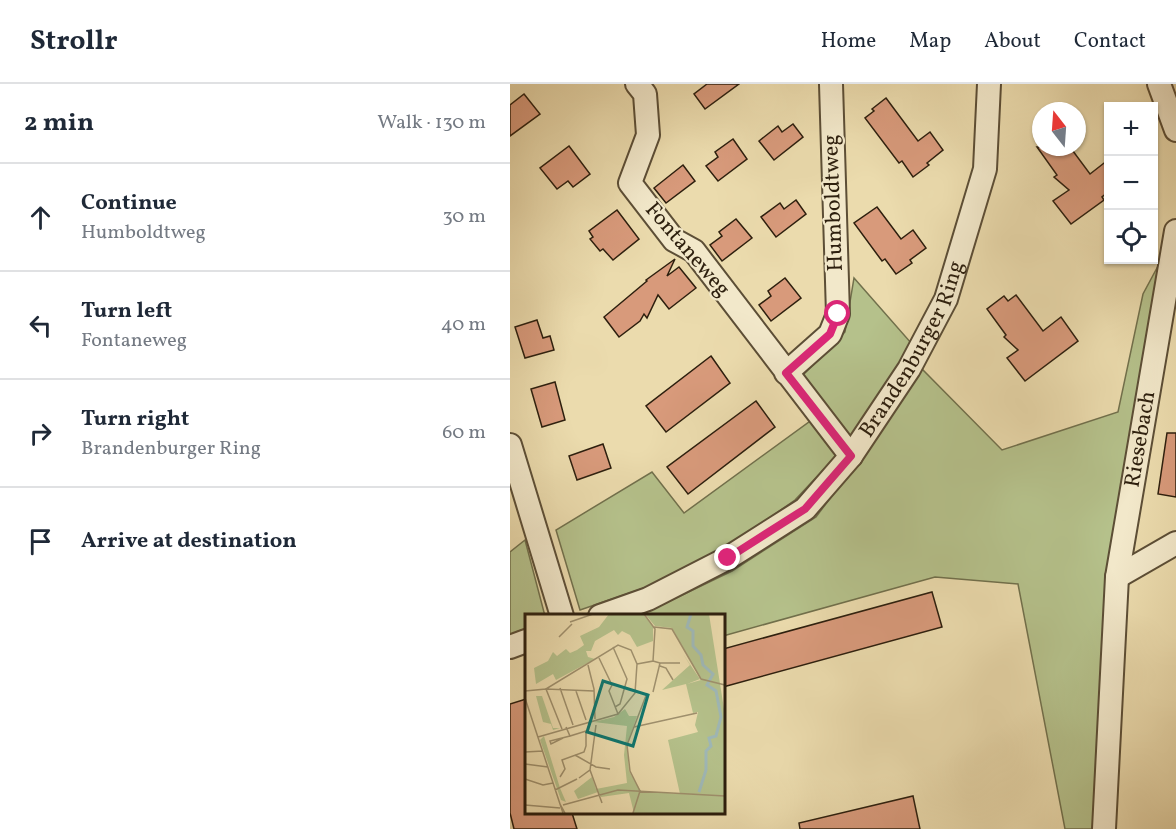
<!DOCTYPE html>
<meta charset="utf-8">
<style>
body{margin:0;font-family:Vollkorn,serif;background:#f2f2f3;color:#1f2937}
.controls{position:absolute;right:18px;top:18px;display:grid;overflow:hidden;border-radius:0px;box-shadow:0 2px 4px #0004}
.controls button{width:54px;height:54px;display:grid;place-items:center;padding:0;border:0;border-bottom:2px solid #e0e1e3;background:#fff;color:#1f2937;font:30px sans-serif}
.compass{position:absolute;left:522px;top:18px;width:54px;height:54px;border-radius:50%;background:#fff;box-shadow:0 2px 4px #0004;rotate:343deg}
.stop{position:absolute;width:18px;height:18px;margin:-14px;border:4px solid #db2777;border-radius:50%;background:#fff}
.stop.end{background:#db2777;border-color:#fff;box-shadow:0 2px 6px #0008}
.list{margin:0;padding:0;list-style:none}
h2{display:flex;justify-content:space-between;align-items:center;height:78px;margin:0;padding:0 24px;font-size:26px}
h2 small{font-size:20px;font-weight:400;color:#747a83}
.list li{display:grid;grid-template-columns:39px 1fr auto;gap:18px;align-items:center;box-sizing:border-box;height:108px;padding:0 24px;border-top:2px solid #e0e1e3}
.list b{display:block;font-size:22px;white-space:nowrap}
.list p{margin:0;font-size:20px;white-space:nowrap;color:#747a83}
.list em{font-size:20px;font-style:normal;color:#747a83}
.icon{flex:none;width:33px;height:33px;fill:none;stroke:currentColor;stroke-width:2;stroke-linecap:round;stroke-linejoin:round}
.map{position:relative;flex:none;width:666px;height:745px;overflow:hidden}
header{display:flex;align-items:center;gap:36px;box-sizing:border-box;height:84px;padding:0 30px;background:#fff;border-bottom:2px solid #e0e1e3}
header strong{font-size:28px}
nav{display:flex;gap:33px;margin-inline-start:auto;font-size:21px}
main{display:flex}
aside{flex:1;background:#fff}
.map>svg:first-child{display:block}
.green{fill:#b5c18b;stroke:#71704c;stroke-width:1.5}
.building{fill:#d89a7b;stroke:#2d1f0e;stroke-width:1.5}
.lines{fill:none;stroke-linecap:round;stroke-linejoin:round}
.minor-casing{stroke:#5c4e36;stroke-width:26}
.minor{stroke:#f2e8ca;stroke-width:22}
.route{stroke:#db2777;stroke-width:8}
.labels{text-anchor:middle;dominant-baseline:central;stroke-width:4.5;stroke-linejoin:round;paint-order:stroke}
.street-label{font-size:22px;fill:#2d1f0e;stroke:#f2e8ca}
.inset-river{fill:none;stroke:#9fb8b7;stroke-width:3}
.inset-road{fill:none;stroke:#9f906d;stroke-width:1.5}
.view{fill:#0f766e;fill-opacity:0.15;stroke:#0f766e;stroke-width:3}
.inset-edge{fill:none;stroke:#2d1f0e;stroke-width:3}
</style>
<header>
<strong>Strollr</strong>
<nav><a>Home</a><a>Map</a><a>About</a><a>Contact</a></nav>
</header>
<main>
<aside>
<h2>2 min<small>Walk · 130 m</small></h2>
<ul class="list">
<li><svg class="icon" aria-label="ahead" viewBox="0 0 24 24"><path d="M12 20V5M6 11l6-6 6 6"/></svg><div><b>Continue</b><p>Humboldtweg</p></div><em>30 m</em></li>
<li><svg class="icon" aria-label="left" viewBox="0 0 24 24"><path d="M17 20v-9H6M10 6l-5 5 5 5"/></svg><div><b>Turn left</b><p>Fontaneweg</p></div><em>40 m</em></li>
<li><svg class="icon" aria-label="right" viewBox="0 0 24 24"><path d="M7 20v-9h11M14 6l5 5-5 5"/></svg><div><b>Turn right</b><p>Brandenburger Ring</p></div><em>60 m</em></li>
<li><svg class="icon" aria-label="arrive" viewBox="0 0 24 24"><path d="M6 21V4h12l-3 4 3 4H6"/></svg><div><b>Arrive at destination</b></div></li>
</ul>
</aside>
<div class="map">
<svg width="666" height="745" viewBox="0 0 666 745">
<rect width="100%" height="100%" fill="#ebdbad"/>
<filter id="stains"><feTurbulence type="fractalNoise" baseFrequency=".00333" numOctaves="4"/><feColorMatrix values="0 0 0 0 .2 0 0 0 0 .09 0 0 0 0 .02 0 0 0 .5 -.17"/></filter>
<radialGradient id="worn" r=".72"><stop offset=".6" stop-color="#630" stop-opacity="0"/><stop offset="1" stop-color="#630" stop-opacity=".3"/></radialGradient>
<!-- green -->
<g class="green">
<path d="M648,182L603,476L590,745H555L508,500L425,493L213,552V532H124L139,527L222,487L306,433L358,364L411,284L492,366L608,328L633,210Z"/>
<path d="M344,194L402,260L381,296L330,368L285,416L207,471L134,504L70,526L46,446L142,388L174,429L318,324L293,291L335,248Z"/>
<path d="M15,456L35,532H16V544L0,551V468Z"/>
</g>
<!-- building -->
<g class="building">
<path d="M197,0H229L195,25L184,10Z"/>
<path d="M14,10L30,30L0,52V21Z"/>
<path d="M376,14L408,57L420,48L433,66L417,79L419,81L403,93L392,77L389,79L355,34L364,27L362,25Z"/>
<path d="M283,40L293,53L264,76L249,57L268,42L272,48Z"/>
<path d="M223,55L237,75L208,97L196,82L208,73L205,68Z"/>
<path d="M59,62L80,90L63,103L58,97L47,105L30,84Z"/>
<path d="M527,63H560L580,90L598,76V108L592,113L594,116L561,140L543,117L559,106L544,93L547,91Z"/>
<path d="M173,81L185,97L156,119L144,104Z"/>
<path d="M286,116L296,130L266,153L251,133L270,119L274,125Z"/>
<path d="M367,123L391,155L403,146L416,164L400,176L402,179L386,190L375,175L372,177L344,139Z"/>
<path d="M107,126L129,155L103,176L93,165L90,167L80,155L83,153L79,147Z"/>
<path d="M226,135L242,154L212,177L200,161L212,152L209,148Z"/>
<path d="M165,175L157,192L169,183L186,204L159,225L148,211L137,234L134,230L130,237L109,253L94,233L137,197L136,196Z"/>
<path d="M275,194L291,214L261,237L249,221L261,212L258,207Z"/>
<path d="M506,211L533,247L551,233L568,257L515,297L497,274L508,266L494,253L496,251L477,225L494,212L498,217Z"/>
<path d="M27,236L33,254L40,252L44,266L15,274L5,243Z"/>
<path d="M201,272L220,299L156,348L136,322Z"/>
<path d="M45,298L55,336L32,343L21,305Z"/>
<path d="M246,317L265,343L178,410L157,383Z"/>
<path d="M657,349H666V413L648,410Z"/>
<path d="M93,360L101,384L67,396L59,372Z"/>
<path d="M422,508L432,543L213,603V565Z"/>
<path d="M16,615V729H62L67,745H4L0,729V620Z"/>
<path d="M403,712L410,745H290L289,739Z"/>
</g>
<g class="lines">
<defs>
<g id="minor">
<path d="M127,0L135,10L138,51L120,99L164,156L184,167L341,372"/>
<path d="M649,0L666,46"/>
<path d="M276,289L320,250L328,230L321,0"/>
<path d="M0,361L52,532"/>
<path d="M607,493L666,459"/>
<path id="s1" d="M90,532L138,515L218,474L295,425L341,372L399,285L436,215L475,85L479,0"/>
<path d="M0,563L16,557"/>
<path id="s2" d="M594,745L607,493L666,147"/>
</g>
</defs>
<!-- minor casing -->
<use href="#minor" class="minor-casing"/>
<!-- minor -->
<use href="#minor" class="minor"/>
</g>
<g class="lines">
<!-- route -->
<path class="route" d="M218,474L295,425L341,372L276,289L320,250L328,230"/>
</g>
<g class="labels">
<!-- street labels -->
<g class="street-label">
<text transform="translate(324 119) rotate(-92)">Humboldtweg</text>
<text transform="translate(177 166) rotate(49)">Fontaneweg</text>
<text stroke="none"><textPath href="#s1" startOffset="426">Brandenburger Ring</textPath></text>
<text stroke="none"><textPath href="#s2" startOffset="392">Riesebach</textPath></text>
</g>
</g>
<!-- overview -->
<g transform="translate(15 530)">
<rect width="200" height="200" fill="#ebdbad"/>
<path d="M84,0H118L128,12V27L112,33L105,21L97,17L93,21L89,16L70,27L66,37H61L63,43L70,45L31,66L28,60L11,70L9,54L23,47L28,38L32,42L41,35L45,39L52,36L59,31L55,22L74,13ZM120,0H184L199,95V199H109L104,179L76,183L73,178L53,185L49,177L67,163L71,175L102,169L99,141L102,112L69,108L89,103L100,95L104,102H112L102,131L104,157L116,177L155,180L143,126L173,118L170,111L173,98L168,99L161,70L137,76L165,51L158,40L175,65L162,70L176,66L147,14L130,12ZM11,82H17L28,114H35L28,116L26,110L18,108ZM19,122L35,174L41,188L36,186L15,126Z" fill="#b5c18b"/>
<path class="inset-river" d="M166,0L162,13L168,17V32L176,41L178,51L188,60L182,71L191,77L196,103L191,122L184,124L186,132L181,137V156L174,178"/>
<path class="inset-road" d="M45,8L68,0M129,13L147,15L176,65L200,71M34,23L47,10M88,33L102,65L95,90L90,93M74,44L87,71L84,77L93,100M135,49H155M112,50L128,47L130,15L119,0M63,51L69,75L70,105M135,52L141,54L148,66M35,74L48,111M0,77L21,75L93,31L106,36L112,50L110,79L93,100L13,123M51,77L61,106M128,78L135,49L128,47M0,84L35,190M109,113L172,99M37,115L21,75L69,77M38,124L26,130L25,127L45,122M0,138L18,137M50,141L71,153L85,155M0,150L23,153M65,156L71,111M35,163L40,155L37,146L59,138L61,132V117L45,122L41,113M54,164L65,156L77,189M0,165L18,171L28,169M30,176L52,165M0,191L35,194M38,191L93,176L200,182M38,199L35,190L40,199M108,199L115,177L105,157L102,131L122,79"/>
<path class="view" d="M78,67L123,81L108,132L62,118Z"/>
<rect width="200" height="200" class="inset-edge"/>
</g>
<rect width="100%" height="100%" filter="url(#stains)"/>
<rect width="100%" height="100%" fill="url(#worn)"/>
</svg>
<div class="controls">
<button>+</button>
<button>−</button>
<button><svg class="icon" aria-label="locate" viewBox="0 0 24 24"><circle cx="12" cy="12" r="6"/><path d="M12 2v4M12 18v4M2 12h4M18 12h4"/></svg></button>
</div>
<svg class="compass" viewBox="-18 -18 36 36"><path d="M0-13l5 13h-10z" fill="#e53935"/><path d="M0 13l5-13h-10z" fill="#747a83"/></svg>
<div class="stop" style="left:328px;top:230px"></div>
<div class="stop end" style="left:218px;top:474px"></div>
</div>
</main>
